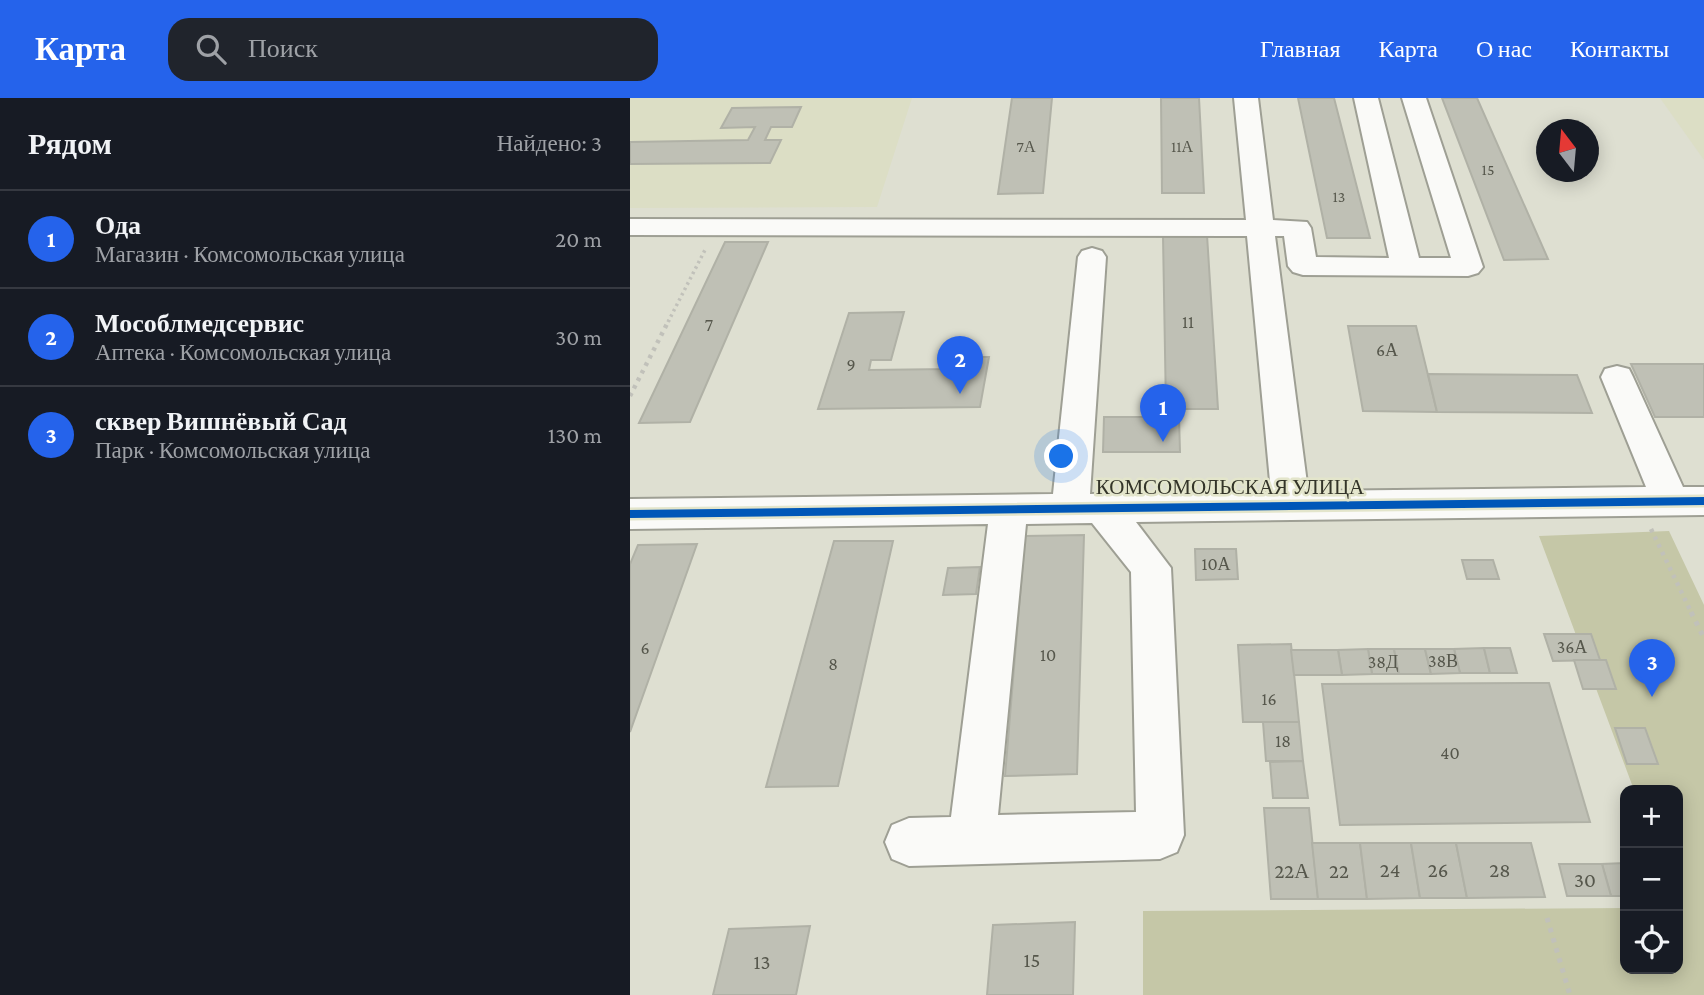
<!DOCTYPE html>
<html lang="ru">
<meta charset="utf-8">
<style>
body{margin:0;font-family:"Crimson Pro",serif;background:#20242c;color:#f1f3f6}
.controls{position:absolute;right:21px;bottom:21px;display:grid;overflow:hidden;border-radius:14px;box-shadow:0 4px 18px #0003}
.controls button{width:63px;height:63px;display:grid;place-items:center;padding:0;border:0;border-bottom:2px solid #363941;background:#171b24;color:#f1f3f6;font:35px sans-serif}
.compass{position:absolute;left:906px;top:21px;width:63px;height:63px;border-radius:50%;background:#171b24;box-shadow:0 4px 18px #0003;rotate:344deg}
.you{position:absolute;left:432px;top:359px;width:24px;height:24px;margin:-18px;border:5px solid #fff;border-radius:50%;background:#1a73e8;box-shadow:0 0 0 10px #1a73e833}
.badge{display:grid;place-items:center;width:46px;height:46px;border-radius:50%;background:#2563eb;color:#fff;font-size:23px;font-weight:700}
.pin{position:absolute;translate:-50% -58px;filter:drop-shadow(0 2px 4px #0008)}
.pin::after{content:'';position:absolute;top:37px;width:24px;height:21px;background:inherit;clip-path:polygon(0 0,100% 0,50% 100%)}
.list{margin:0;padding:0;list-style:none}
h2{display:flex;justify-content:space-between;align-items:center;height:91px;margin:0;padding:0 28px;font-size:30px}
h2 small{font-size:23px;font-weight:400;color:#9ea1a6}
.list li{display:grid;grid-template-columns:46px 1fr auto;gap:21px;align-items:center;box-sizing:border-box;height:98px;padding:0 28px;border-top:2px solid #363941}
.list b{display:block;font-size:26px;white-space:nowrap}
.list p{margin:0;font-size:23px;white-space:nowrap;color:#9ea1a6}
.list em{font-size:23px;font-style:normal;color:#9ea1a6}
.icon{flex:none;width:38px;height:38px;fill:none;stroke:currentColor;stroke-width:2;stroke-linecap:round;stroke-linejoin:round}
.map{position:relative;flex:none;width:1074px;height:897px;overflow:hidden}
header{display:flex;align-items:center;gap:42px;box-sizing:border-box;height:98px;padding:0 35px;background:#2563eb;color:#fff}
header strong{font-size:33px}
nav{display:flex;gap:38px;margin-inline-start:auto;font-size:24px}
.search{width:490px;height:63px;background:#20242c;display:flex;align-items:center;gap:18px;box-sizing:border-box;padding:0 24px;border-radius:21px;color:#9ea1a6;font-size:26px}
main{display:flex}
aside{flex:1;background:#171b24}
.map>svg:first-child{display:block}
.built{fill:#dcdec5}
.green{fill:#c5c7a7}
.building{fill:#bfc0b5;stroke:#b0b1a6;stroke-width:2}
.lines{fill:none;stroke-linecap:round;stroke-linejoin:round}
.minor-casing{stroke:#9e9f94;stroke-width:4}
.path-far2{stroke:#c1c1ba;stroke-width:3.5;stroke-dasharray:2.5 3.5;stroke-linecap:butt}
.path-far1{stroke:#c1c1ba;stroke-width:4.5;stroke-dasharray:3.5 5;stroke-linecap:butt}
.path{stroke:#c1c1ba;stroke-width:5;stroke-dasharray:4.5 6;stroke-linecap:butt}
.minor{fill:#fafaf8;fill-rule:evenodd}
.cycleway-casing{stroke:#e3e5cb;stroke-width:5}
.cycleway{fill:#0057b8;fill-rule:evenodd}
.labels{text-anchor:middle;dominant-baseline:central;stroke-width:5;stroke-linejoin:round;paint-order:stroke}
.far-number-label{font-size:16px;fill:#56574c}
.number-label{font-size:18px;fill:#56574c}
.street-label{font-size:21px;fill:#333429;stroke:#e3e5cb}
.near-number-label{font-size:21px;fill:#56574c}
</style>
<header>
<strong>Карта</strong>
<div class="search"><svg class="icon" aria-label="search" viewBox="0 0 24 24"><circle cx="10" cy="10" r="6"/><path d="M15 15l6 6"/></svg>Поиск</div>
<nav><a>Главная</a><a>Карта</a><a>О нас</a><a>Контакты</a></nav>
</header>
<main>
<aside>
<h2>Рядом<small>Найдено: 3</small></h2>
<ul class="list">
<li><span class="badge">1</span><div><b>Ода</b><p>Магазин · Комсомольская улица</p></div><em>20 m</em></li>
<li><span class="badge">2</span><div><b>Мособлмедсервис</b><p>Аптека · Комсомольская улица</p></div><em>30 m</em></li>
<li><span class="badge">3</span><div><b>сквер Вишнёвый Сад</b><p>Парк · Комсомольская улица</p></div><em>130 m</em></li>
</ul>
</aside>
<div class="map">
<svg width="1074" height="897" viewBox="0 0 1074 897">
<rect width="100%" height="100%" fill="#dedfd1"/>
<!-- built -->
<g class="built">
<path d="M0,0H282L247,109L0,110Z"/>
<path d="M1030,0H1074V62Z"/>
</g>
<!-- green -->
<path class="green" d="M1039,433L1074,507V897H513V813L995,810V871H1048V692H1004L909,438Z"/>
<!-- building -->
<g class="building">
<path d="M382,0H422L413,95L368,96Z"/>
<path d="M531,0H569L574,95H532Z"/>
<path d="M668,0H704L740,140H697Z"/>
<path d="M812,0H847L918,161L874,162Z"/>
<path d="M171,9L162,29H141L135,42H151L140,65L0,66V44L118,42L125,29L91,30L102,10Z"/>
<path d="M577,137L588,311H536L533,138Z"/>
<path d="M95,144H138L60,324L9,325Z"/>
<path d="M274,214L261,262H241L239,272L319,271L321,259H359L350,309L188,311L219,215Z"/>
<path d="M718,228H786L807,314L733,313Z"/>
<path d="M1001,266H1074V319H1025Z"/>
<path d="M798,276L947,277L962,315L807,314Z"/>
<path d="M474,319H549L550,354H473Z"/>
<path d="M454,437L447,676L375,678L395,438Z"/>
<path d="M204,443H263L208,688L136,689Z"/>
<path d="M67,446L0,634V466L8,447Z"/>
<path d="M565,451H606L608,481L566,482Z"/>
<path d="M832,462H863L869,481H837Z"/>
<path d="M350,469L346,496L313,497L318,470Z"/>
<path d="M914,536H961L970,562L923,563Z"/>
<path d="M661,546L669,624H613L608,547Z"/>
<path d="M854,550L860,575H830L824,551Z"/>
<path d="M854,550H880L887,575H860Z"/>
<path d="M738,551H764L769,576H742Z"/>
<path d="M738,551L742,576L712,577L708,552Z"/>
<path d="M764,551H795L801,576H769Z"/>
<path d="M795,551H824L830,575L801,576Z"/>
<path d="M661,552H708L712,577H664Z"/>
<path d="M944,562H976L986,591H953Z"/>
<path d="M919,585L960,724L710,727L692,586Z"/>
<path d="M633,624H669L673,663H636Z"/>
<path d="M985,630H1015L1028,666H997Z"/>
<path d="M673,663L678,700H643L640,664Z"/>
<path d="M634,710H679L688,801H641Z"/>
<path d="M682,745H730L737,801H688Z"/>
<path d="M730,745H781L790,800L737,801Z"/>
<path d="M781,745H826L837,800H790Z"/>
<path d="M826,745H901L915,799L837,800Z"/>
<path d="M995,765V798H981L972,766Z"/>
<path d="M929,766H972L981,798H937Z"/>
<path d="M445,824L443,897H357L363,827Z"/>
<path d="M180,828L166,897H83L99,831Z"/>
</g>
<g class="lines">
<defs>
<path id="minor" d="M604,0H628L643,122L677,124L681,130L686,159L759,160L724,0H748L789,160H821L772,0H796L853,169L848,175L838,178L673,177L663,174L658,168L654,138H645L678,393L1016,389L971,279L975,271L987,268L999,271L1003,279L1053,389H1074V417L506,424L541,470L554,737L547,754L530,761L279,768L262,761L255,744L262,727L279,720L321,719L358,426L0,431V401L423,396L448,159L452,153L462,150L472,153L476,159L460,396L641,394L617,138L0,137V121L616,122ZM462,425L501,474L506,714L368,717L396,426Z"/>
</defs>
<!-- minor casing -->
<use href="#minor" class="minor-casing"/>
<!-- path-far2 -->
<path class="path-far2" d="M38,224L76,150"/>
<!-- path-far1 -->
<g class="path-far1">
<path d="M0,298L39,222"/>
<path d="M1021,431L1062,516"/>
</g>
<!-- path -->
<g class="path">
<path d="M1061,514L1074,540"/>
<path d="M917,820L940,897"/>
</g>
<!-- minor -->
<use href="#minor" class="minor"/>
<defs>
<path id="cycleway" d="M1074,399V407L0,420V412Z"/>
</defs>
<!-- cycleway casing -->
<use href="#cycleway" class="cycleway-casing"/>
<!-- cycleway -->
<use href="#cycleway" class="cycleway"/>
</g>
<g class="labels">
<!-- far-number labels -->
<g class="far-number-label">
<text x="396" y="48">7А</text>
<text x="552" y="48">11А</text>
<text x="858" y="71">15</text>
<text x="709" y="98">13</text>
</g>
<!-- number labels -->
<g class="number-label">
<text x="558" y="224">11</text>
<text x="79" y="227">7</text>
<text x="757" y="252">6А</text>
<text x="221" y="267">9</text>
<text x="586" y="466">10А</text>
<text x="942" y="549">36А</text>
<text x="15" y="550">6</text>
<text x="418" y="557">10</text>
<text x="813" y="563">38В</text>
<text x="753" y="564">38Д</text>
<text x="203" y="566">8</text>
<text x="639" y="601">16</text>
<text x="653" y="643">18</text>
<text x="820" y="655">40</text>
</g>
<!-- street labels -->
<g class="street-label">
<text x="600" y="389">КОМСОМОЛЬСКАЯ УЛИЦА</text>
</g>
<!-- near-number labels -->
<g class="near-number-label">
<text x="760" y="772">24</text>
<text x="808" y="772">26</text>
<text x="870" y="772">28</text>
<text x="662" y="773">22А</text>
<text x="709" y="773">22</text>
<text x="955" y="782">30</text>
<text x="402" y="862">15</text>
<text x="132" y="864">13</text>
</g>
</g>
</svg>
<div class="controls">
<button>+</button>
<button>−</button>
<button><svg class="icon" aria-label="locate" viewBox="0 0 24 24"><circle cx="12" cy="12" r="6"/><path d="M12 2v4M12 18v4M2 12h4M18 12h4"/></svg></button>
</div>
<svg class="compass" viewBox="-18 -18 36 36"><path d="M0-13l5 13h-10z" fill="#e53935"/><path d="M0 13l5-13h-10z" fill="#9ea1a6"/></svg>
<div class="you"></div>
<div class="pin badge" style="left:533px;top:344px">1</div>
<div class="pin badge" style="left:330px;top:296px">2</div>
<div class="pin badge" style="left:1022px;top:599px">3</div>
</div>
</main>
